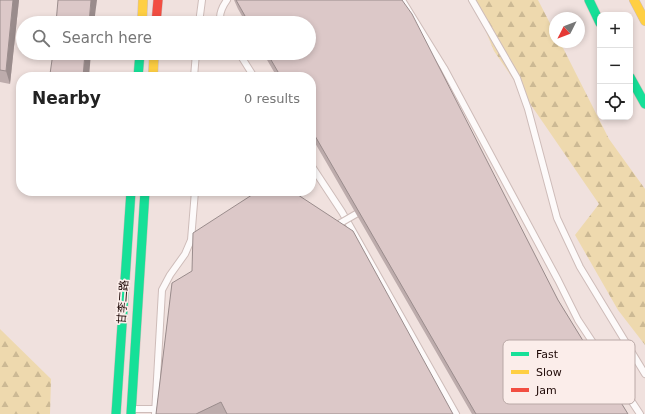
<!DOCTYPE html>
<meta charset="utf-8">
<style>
body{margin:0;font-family:"DejaVu Sans","Noto Sans SC",sans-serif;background:#f6f6f6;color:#222}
.controls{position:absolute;right:12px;top:12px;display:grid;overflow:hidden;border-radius:8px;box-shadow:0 2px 6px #0003}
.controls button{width:36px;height:36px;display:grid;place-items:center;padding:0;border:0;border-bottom:1px solid #e0e0e0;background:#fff;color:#222;font:20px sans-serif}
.compass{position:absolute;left:549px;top:12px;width:36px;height:36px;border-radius:50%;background:#fff;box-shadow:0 2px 6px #0003;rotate:228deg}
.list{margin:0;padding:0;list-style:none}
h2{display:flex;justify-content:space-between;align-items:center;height:52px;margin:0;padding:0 16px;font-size:17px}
h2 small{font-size:13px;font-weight:400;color:#767676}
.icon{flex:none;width:22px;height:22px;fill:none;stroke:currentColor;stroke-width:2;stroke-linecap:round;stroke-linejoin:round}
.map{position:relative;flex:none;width:645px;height:414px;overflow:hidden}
.search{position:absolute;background:#fff;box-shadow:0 2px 6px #0003;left:16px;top:16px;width:300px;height:44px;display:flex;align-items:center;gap:10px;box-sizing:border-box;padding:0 14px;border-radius:22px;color:#767676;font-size:15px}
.panel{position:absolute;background:#fff;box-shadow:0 2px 6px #0003;left:16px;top:72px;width:300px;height:124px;border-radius:16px}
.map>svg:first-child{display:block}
.forest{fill:url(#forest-firs)}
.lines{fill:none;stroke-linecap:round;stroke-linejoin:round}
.lane-casing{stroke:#cebcb9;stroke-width:8}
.fast-casing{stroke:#cebcb9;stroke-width:10}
.slow-casing{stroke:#cebcb9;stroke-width:10}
.jam-casing{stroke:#cebcb9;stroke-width:10}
.lane{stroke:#fdfafa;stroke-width:6}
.fast{stroke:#16e098;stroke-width:9}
.slow{stroke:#ffcf43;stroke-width:9}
.jam{stroke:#f24e42;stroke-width:9}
.lane-bridge-casing{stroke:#cebcb9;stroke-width:8;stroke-linecap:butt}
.lane-bridge{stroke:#fdfafa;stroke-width:6}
.wall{fill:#bdacac}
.shaded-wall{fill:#9a8c8c}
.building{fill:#dcc8c8;stroke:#9a8c8c}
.labels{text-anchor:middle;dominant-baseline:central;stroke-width:3.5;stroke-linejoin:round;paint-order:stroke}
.street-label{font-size:11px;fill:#1e0806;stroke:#fbedea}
.key{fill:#fbedea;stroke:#b9a8a6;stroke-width:1}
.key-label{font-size:11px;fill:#1e0806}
</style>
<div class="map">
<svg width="645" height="414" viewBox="0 0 645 414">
<defs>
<pattern id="forest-firs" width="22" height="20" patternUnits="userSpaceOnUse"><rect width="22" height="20" fill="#eed9ae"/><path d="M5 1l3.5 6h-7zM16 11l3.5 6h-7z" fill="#ccb994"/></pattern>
</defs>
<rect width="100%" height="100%" fill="#f0e1de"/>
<!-- forest -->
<g class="forest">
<path d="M473,0H538L555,33V42H560L609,139L645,189V345L618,310L575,235L599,204L494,51Z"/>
<path d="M0,329L51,379L50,414H0Z"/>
</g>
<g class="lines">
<defs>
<g id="lane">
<path d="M402,0L444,68L558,280L578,320L640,414"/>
<path d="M472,0L517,78L528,109L557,218L580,267L645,374"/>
<path d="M199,23L202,0"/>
<path d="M221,23C218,15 222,7 227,0"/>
<path d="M239,53L254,77"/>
<path d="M194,77L196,53"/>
<path d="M311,165L342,212L456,414"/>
<path d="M133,409H155"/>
<path d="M155,414L162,290L170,275L185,254L191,240L195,191"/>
</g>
<g id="fast">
<path d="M589,0L600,23"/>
<path d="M138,77L140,53"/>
<path d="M630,77L645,104"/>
<path d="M116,414L131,191"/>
<path d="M131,414L145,191"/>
</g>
<g id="slow">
<path d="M634,0L645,21"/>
<path d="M142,23L143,0"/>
<path d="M153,77L154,53"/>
</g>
<path id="jam" d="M156,23L158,0"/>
</defs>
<!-- lane casing -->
<use href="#lane" class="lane-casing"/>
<!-- fast casing -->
<use href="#fast" class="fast-casing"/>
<!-- slow casing -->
<use href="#slow" class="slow-casing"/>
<!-- jam casing -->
<use href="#jam" class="jam-casing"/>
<!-- lane -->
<use href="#lane" class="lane"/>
<!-- fast -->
<use href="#fast" class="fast"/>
<!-- slow -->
<use href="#slow" class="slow"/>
<!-- jam -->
<use href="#jam" class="jam"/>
<defs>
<path id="lane-bridge" d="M337,225L363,210"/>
</defs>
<!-- lane-bridge casing -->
<use href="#lane-bridge" class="lane-bridge-casing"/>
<!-- lane-bridge -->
<use href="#lane-bridge" class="lane-bridge"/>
</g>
<!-- wall -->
<g class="wall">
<path d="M0,0H19L10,84L0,82Z"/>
<path d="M234,0H402L558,300L628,414H472L311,136V77H277L263,53H309V23H246L238,9Z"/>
<path d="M50,74L89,77H52Z"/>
<path d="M172,283L453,414H156Z"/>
</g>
<!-- shaded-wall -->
<g class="shaded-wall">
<path d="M13,0H19L10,84L6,71Z"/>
<path d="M91,0H97L94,23H89Z"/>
<path d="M85,53H91L89,77H83Z"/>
</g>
<!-- building -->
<g class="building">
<path d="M0,0H13L6,71L0,70Z"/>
<path d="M58,0H91L89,23H56Z"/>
<path d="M236,0H402L412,14L558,300L628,414H476L311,129V77H281L267,53H309V23H249Z"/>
<path d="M53,53H85L83,77L50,74Z"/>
<path d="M258,191H292L353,231L453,414H227L221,402L196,414H156L172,283L192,271L193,233Z"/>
</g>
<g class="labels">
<!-- street labels -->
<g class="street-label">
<text transform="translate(123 302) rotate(-86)">甘李二路</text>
</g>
</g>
<!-- legend -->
<rect x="503" y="340" width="132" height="64" rx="6" class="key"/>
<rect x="511" y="352" width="18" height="4" fill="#16e098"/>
<rect x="511" y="370" width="18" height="4" fill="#ffcf43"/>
<rect x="511" y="388" width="18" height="4" fill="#f24e42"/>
<g class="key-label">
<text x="536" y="358">Fast</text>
<text x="536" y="376">Slow</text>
<text x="536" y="394">Jam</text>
</g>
</svg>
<div class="controls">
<button>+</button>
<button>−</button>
<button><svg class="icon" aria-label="locate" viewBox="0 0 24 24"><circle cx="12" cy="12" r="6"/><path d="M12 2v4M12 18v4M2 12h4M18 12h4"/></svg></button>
</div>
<svg class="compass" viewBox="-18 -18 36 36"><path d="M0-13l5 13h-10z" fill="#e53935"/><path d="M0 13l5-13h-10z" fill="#767676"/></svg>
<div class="search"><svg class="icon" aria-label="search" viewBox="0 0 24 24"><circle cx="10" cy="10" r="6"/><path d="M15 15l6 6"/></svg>Search here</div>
<section class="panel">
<h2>Nearby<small>0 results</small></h2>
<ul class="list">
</ul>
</section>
</div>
